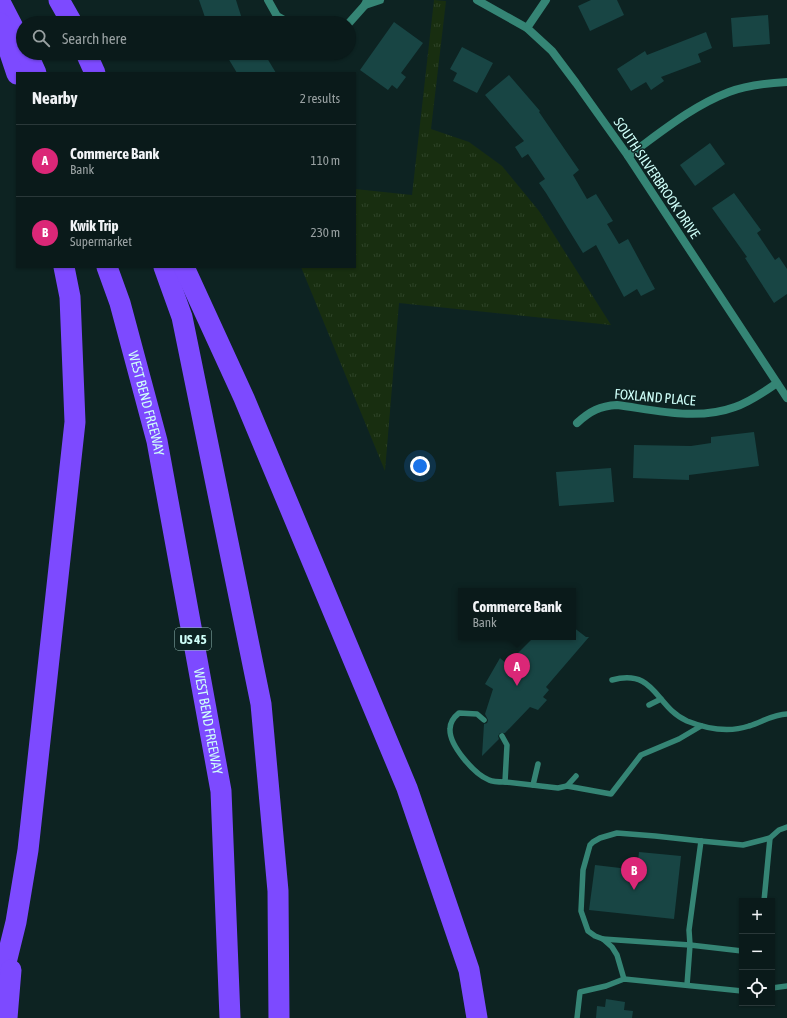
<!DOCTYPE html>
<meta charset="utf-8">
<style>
body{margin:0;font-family:"Asap Condensed",sans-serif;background:#182727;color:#f1f3f6}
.controls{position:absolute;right:12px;bottom:12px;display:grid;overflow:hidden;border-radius:0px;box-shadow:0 1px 3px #0004}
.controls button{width:36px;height:36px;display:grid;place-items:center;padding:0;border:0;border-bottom:1px solid #2a3839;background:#0a1a1a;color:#f1f3f6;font:20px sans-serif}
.you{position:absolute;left:420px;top:466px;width:14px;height:14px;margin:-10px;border:3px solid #fff;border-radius:50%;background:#1a73e8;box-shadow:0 0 0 6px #1a73e833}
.badge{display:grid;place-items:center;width:26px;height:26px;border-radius:50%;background:#db2777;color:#fff;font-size:13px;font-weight:700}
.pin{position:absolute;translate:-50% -33px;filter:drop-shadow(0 1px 2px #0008)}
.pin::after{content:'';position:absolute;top:21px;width:14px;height:12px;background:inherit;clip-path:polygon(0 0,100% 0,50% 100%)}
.popup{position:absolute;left:458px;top:588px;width:118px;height:52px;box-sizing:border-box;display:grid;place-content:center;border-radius:0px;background:#0a1a1a;filter:drop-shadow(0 1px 3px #0005);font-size:13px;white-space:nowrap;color:#99a1a2}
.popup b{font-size:15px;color:#f1f3f6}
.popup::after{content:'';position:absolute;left:50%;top:100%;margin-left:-8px;border:8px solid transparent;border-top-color:#0a1a1a}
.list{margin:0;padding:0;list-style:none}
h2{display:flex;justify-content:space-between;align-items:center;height:52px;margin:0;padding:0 16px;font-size:17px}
h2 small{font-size:13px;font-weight:400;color:#99a1a2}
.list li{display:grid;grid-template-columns:26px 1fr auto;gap:12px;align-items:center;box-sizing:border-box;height:72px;padding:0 16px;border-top:1px solid #2a3839}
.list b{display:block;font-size:15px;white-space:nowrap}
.list p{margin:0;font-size:13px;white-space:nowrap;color:#99a1a2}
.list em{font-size:13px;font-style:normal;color:#99a1a2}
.icon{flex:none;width:22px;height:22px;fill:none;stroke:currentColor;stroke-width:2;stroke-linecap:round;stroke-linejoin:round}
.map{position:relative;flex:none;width:787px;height:1018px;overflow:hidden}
.search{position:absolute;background:#0a1a1a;box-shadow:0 1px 3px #0004;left:16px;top:16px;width:340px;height:44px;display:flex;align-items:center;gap:10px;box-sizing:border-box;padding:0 14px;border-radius:22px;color:#99a1a2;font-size:15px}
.panel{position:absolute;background:#0a1a1a;box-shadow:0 1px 3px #0004;left:16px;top:72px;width:340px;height:196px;border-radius:0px}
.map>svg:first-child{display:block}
.grass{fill:url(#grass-tufts)}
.building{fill:#184544}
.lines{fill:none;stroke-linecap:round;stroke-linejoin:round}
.service{stroke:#358575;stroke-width:5.5}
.minor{stroke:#358575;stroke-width:8}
.motorway{stroke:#7d4aff;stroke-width:21}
.labels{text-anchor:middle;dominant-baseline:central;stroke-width:3;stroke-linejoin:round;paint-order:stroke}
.shield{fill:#0d2322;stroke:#95bdb8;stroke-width:1}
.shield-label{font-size:13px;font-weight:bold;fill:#cffff9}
.street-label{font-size:14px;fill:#cffff9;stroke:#0d2322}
</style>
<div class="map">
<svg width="787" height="1018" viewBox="0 0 787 1018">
<defs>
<pattern id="grass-tufts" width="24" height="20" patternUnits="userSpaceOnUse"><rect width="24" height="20" fill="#182e10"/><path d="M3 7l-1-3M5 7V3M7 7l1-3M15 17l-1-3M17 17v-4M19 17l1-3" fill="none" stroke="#2e4328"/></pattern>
</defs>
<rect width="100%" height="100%" fill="#0d2322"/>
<!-- grass -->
<path class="grass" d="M434,0L446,1L431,129L469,142L502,166L539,211L611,325L399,303L385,471L301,267H355V189L412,195Z"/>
<!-- building -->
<g class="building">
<path d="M199,0H236L242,19L230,23H207Z"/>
<path d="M591,0H617L624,15L590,31L578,6Z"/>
<path d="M768,15L770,44L733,47L731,18Z"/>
<path d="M394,22L423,43L401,73L406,77L397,89L392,85L388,90L360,70Z"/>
<path d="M706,32L712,48L698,54L701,62L661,77L664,81L651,90L646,82L631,91L617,69L645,51L647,55Z"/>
<path d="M462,47L493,63L477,93L453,81L457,73L450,69Z"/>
<path d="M225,53H264L276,73H237Z"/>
<path d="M509,75L540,111L539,112L579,170L573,175L587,199L596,194L613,221L607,224L619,244L628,239L655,289L641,296L637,289L624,297L596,245L583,253L546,193L539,183L545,179L528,154L522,158L515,147L524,141L485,95Z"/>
<path d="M710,143L725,164L695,186L680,165Z"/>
<path d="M734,193L761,230L757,233L775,260L779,257L787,269V294L774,303L745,258L747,257L712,208Z"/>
<path d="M754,432L759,466L689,475V480L633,478L634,445L691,446L711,443V437Z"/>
<path d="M611,468L614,502L559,506L556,472Z"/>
<path d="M573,627L586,637H589L546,687L549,690L543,697L547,700L538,710L530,707L505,733H500L498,736L499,739L482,756L484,724L487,723L488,720L485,714L493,689L485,684L500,658L507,664L534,637H573Z"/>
<path d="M639,852L681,856L674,919L589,910L595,865L637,870Z"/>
<path d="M606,999L625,1002L624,1010L633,1011L632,1018H596L597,1006L605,1007Z"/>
</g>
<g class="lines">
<!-- service -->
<g class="service">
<path d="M612,680C656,668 655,707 687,721C707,729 728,733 749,726C762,722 774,714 787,714"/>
<path d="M649,705L661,699"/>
<path d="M484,720L477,714L459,713C454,717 450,722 450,729C449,745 474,774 489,780C493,782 500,782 505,782L507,745L502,736"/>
<path d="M505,782L558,788L567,786L576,776"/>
<path d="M533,785L538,764"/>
<path d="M567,786L611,794L641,755L679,739L701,726"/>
<path d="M764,901L770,838"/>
<path d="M603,939L690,945L742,951"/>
<path d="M624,979L617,955L612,947L603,939L595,936L588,931L581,911L583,870L590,845L593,842L600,838L617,833L655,836L701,841"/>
<path d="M687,985L690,945L689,930L701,841L743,845L770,838L779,830L787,827"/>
<path d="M772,988L787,986"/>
<path d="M577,1018L580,992L606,986L624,979L742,991"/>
</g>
<!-- minor -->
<g class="minor">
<path d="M268,0L277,16L289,23"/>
<path d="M477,0L527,28L552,51L576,83L628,156L787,398"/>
<path d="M365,5L380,0"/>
<path d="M349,23L365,5L367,0"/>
<path d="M527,28L546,0"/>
<path d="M628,156C660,133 692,106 729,92C747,85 768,83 787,82"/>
<path d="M577,423C590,411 600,406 617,405C655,410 697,421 735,407C750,402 764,392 777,383"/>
</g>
<!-- motorway -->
<g class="motorway">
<path d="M59,0L72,23"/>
<path d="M0,2L16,33"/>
<path d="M0,23L17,74"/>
<path d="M27,53L36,73"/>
<path d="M86,53L95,73"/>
<path id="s1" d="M107,267L120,303L157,441L221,791L230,1018"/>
<path d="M164,267L182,317L261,704L278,891L279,1018"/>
<path d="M184,267L244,398L407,788L469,970L477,1018"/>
<path d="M0,987L16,922L28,850L75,422L70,297L64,267"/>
<path d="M7,1018L11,970"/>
</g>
</g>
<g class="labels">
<!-- shield labels -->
<rect class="shield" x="175" y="628" width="36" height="22" rx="3"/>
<g class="shield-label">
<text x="193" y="639">US 45</text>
</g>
<!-- street labels -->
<g class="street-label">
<text transform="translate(657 178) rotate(56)">SOUTH SILVERBROOK DRIVE</text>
<text transform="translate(655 397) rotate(5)">FOXLAND PLACE</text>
<text stroke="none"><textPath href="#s1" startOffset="142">WEST BEND FREEWAY</textPath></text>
<text stroke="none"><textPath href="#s1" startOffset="466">WEST BEND FREEWAY</textPath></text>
</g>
</g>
</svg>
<div class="controls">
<button>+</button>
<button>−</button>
<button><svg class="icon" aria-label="locate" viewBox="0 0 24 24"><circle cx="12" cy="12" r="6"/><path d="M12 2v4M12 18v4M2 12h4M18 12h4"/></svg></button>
</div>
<div class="you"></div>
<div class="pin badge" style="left:517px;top:686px">A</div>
<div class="popup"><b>Commerce Bank</b>Bank</div>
<div class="pin badge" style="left:634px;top:890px">B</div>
<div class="search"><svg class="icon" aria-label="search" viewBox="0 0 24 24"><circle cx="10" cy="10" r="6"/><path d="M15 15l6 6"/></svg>Search here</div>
<section class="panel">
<h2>Nearby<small>2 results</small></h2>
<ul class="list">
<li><span class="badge">A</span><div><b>Commerce Bank</b><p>Bank</p></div><em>110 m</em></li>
<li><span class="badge">B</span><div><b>Kwik Trip</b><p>Supermarket</p></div><em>230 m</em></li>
</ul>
</section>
</div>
